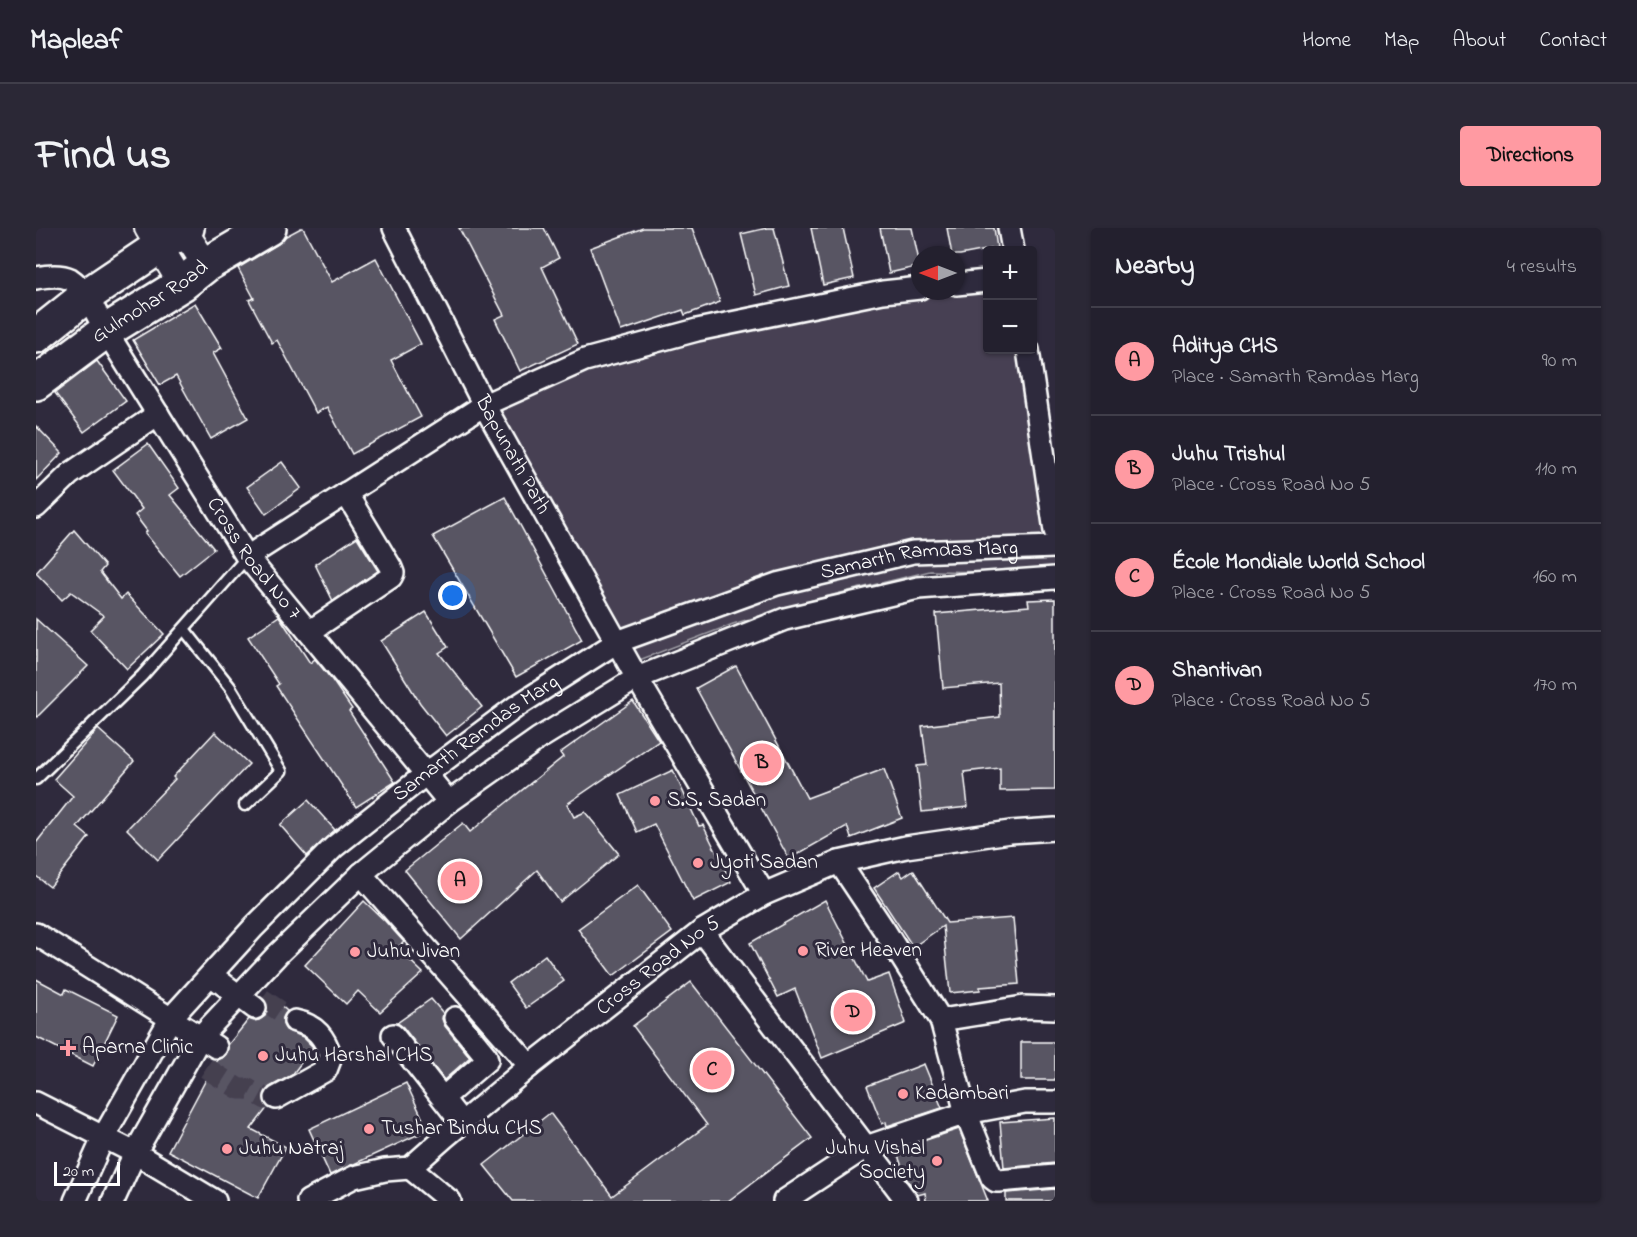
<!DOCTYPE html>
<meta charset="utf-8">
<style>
body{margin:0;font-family:"Indie Flower",sans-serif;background:#2b2836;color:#f1f3f6}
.controls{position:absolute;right:18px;top:18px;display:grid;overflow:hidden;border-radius:6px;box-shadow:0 2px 4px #0004}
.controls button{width:54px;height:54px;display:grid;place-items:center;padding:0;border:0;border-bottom:2px solid #403e4a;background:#23202e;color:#f1f3f6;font:30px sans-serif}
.compass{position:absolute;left:875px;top:18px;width:54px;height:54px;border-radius:50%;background:#23202e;box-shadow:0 2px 4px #0004;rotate:270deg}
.scale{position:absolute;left:18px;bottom:15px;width:66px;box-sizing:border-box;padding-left:6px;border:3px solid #fff;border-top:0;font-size:16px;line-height:21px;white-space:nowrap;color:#fff;-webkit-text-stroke:4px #2f2a3d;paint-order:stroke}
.you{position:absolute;left:417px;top:368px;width:21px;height:21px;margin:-15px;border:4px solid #fff;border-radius:50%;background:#1a73e8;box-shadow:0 0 0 9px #1a73e833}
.badge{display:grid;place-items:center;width:39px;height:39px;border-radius:50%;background:#ff9aa2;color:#111;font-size:20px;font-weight:700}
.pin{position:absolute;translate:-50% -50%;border:3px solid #fff;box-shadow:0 2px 6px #0006}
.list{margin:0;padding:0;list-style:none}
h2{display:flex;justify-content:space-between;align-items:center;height:78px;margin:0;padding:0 24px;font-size:26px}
h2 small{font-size:20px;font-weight:400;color:#a3a3aa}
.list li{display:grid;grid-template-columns:39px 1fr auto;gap:18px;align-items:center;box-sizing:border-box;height:108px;padding:0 24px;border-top:2px solid #403e4a}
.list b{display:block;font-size:22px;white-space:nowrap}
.list p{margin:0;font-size:20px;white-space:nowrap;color:#a3a3aa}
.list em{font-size:20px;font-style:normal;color:#a3a3aa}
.map{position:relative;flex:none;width:1019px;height:973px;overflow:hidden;border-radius:6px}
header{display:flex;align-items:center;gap:36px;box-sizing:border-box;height:84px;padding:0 30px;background:#23202e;border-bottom:2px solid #403e4a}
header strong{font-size:28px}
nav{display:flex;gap:33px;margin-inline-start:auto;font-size:21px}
.intro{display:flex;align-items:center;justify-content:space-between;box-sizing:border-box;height:144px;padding:0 36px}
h1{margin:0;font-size:42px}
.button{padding:15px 27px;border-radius:6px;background:#ff9aa2;color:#111;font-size:21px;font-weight:700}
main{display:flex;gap:36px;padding:0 36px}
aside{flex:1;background:#23202e;border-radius:6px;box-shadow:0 2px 4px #0004}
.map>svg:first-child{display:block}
.green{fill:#464152;stroke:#a2a0a8;stroke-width:1.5}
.building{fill:#595564;stroke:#fff;stroke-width:1.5}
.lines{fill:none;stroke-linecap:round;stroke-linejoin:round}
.minor-tunnel{stroke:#443f50;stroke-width:21;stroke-dasharray:21 10;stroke-linecap:butt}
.service-casing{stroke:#fff;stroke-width:15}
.minor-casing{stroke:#fff;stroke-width:26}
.tertiary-casing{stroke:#fff;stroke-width:30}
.primary-casing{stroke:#fff;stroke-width:38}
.service{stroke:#2f2a3d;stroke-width:10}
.minor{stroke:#2f2a3d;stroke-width:21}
.tertiary{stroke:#2f2a3d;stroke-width:26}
.primary{stroke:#2f2a3d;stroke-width:33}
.poi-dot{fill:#ff9aa2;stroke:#2f2a3d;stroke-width:2}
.labels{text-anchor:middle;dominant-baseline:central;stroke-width:6;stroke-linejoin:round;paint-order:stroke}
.street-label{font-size:21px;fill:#fff;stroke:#2f2a3d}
.poi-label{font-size:21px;fill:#fff;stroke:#2f2a3d;text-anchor:start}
</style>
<header>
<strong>Mapleaf</strong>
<nav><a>Home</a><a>Map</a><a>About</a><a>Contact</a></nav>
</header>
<div class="intro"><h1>Find us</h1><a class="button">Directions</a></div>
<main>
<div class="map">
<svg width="1019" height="973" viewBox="0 0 1019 973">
<rect width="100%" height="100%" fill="#2f2a3d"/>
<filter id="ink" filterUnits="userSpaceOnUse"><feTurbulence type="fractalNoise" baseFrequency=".0167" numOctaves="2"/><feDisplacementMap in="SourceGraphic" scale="12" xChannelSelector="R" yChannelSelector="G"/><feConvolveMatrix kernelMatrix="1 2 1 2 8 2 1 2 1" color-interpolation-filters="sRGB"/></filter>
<g filter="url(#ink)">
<!-- green -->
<path class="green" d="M951,58V122H988L1019,305V345L894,343L780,371L697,396L593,436L456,180L565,134L829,75Z"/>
<!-- building -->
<g class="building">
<path d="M265,0H267L296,54L340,30L385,116L355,132L385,189L316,226L291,179L280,185L241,112L236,115L213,72L218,70L202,40L242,16L250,8Z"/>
<path d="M423,0H508L523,30L506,39L542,116L484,143L459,91L468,87Z"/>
<path d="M607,0H656L684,74L649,87L647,82L585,103L554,20Z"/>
<path d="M731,0H738L753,58L720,67L705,6Z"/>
<path d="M775,0H807L818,50L787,57Z"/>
<path d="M844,0H876L884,38L853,45Z"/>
<path d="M911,0H958L961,20L924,27H916Z"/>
<path d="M159,75L186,120L177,125L212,190L175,211L140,148L124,157L97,112Z"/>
<path d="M61,133L90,173L48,204L19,165Z"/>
<path d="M0,198L26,225L0,252Z"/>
<path d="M112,216L143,260L134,267L178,321L144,348L109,305L111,303L99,287L106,281L77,242Z"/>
<path d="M246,234L265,260L230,286L211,259Z"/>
<path d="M469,269L546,412L480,449L397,308Z"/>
<path d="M38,302L69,338L64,344L85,371L90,366L128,406L91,441L54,402L68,388L35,364L26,372L0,345Z"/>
<path d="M321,309L342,343L297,373L279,336Z"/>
<path d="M1019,371V562L964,563V540L928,544L932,579L886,584L881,538L891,537L886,498L964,489L963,455L907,460L900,386L993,378L992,372Z"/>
<path d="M390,384L412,419L403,425L446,479L410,508L384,475L345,413Z"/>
<path d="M243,388L274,435L279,431L296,452L316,481L313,483L359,554L320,579L240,458L243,456L212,409Z"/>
<path d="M0,391L52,438L0,490Z"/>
<path d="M700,438L771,570L848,541L866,590L815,610L811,598L753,631L660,460Z"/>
<path d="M597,473L623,513L531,576L538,589L549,584L583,626L524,674L501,642L425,711L369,642L427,595L434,604L527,529L524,525Z"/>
<path d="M62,501L98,533L41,599L53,609L14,659L0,648V615L37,568L18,551Z"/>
<path d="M179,504L213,536L122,632L91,601L139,551L137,549Z"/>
<path d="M637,542L663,598L667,597L695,654L657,673L618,596L601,604L584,567Z"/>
<path d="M272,572L299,602L271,628L244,597Z"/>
<path d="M877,642L911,695L977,690L983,756L944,759V762L914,765L907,698L877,719L838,660L863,643L867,649Z"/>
<path d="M602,657L636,704L577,748L542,701Z"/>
<path d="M789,672L831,754L853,746L870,795L786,830L759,761L742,769L714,715Z"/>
<path d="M328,673L349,693L368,714L361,720L387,745L344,784L322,763L310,776L269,737Z"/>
<path d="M509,727L528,753L490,780L472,755Z"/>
<path d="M0,751L28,766L30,761L82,787L57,838L0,809Z"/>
<path d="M655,754L776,910L692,973H477L448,937L514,885L576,968L671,897L597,798Z"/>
<path d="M233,767L251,783L247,790V797L250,802L267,809L277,819L256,847L234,859L229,863L227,870L232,879L215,901L250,919L222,970L132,923L173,846L171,844L181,832L186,830L190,826L192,817L213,791L218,793L223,792L229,788L232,781L229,772Z"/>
<path d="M395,771L407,785L406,791L409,798L434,829L408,852L367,799L361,795Z"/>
<rect x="985" y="814" width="34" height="38"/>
<path d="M888,836L906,880L851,898L850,894L846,896L831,858Z"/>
<path d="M370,855L392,902L294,947L273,901Z"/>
<path d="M1019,890V935L968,940L964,894Z"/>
<path d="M923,901L952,973H890L889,965L882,967L870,950L860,922Z"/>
<path d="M1019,961V973H970V965Z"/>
</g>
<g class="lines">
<!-- minor-tunnel -->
<g class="minor-tunnel">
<path d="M226,771L259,793"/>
<path d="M170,840L203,861H212L230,871L240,870"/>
</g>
<defs>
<g id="service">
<path d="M148,401L194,459L245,543L209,577"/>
<path d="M0,551L106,448L211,329"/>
</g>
<g id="minor">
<path id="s1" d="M358,0L448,177L601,450L728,666"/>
<path d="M973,0L977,22"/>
<path id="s2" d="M0,50C10,48 24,46 34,51C51,62 60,86 70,103L211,329L413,574"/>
<path d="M920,56L951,53"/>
<path d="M992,122L1019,303"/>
<path d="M0,279L34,246L122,186"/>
<path d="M211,329L448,177L549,132L661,102L847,64L884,60"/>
<path d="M273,404L355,349L357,345L355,340L310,265"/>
<path d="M803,634L849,703L905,792L930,885L956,950L960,953H963L1019,948"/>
<path d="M325,646L494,838"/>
<path d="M666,703L871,973"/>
<path d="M0,706L180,819"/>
<path d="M175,747L219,780"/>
<path d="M905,792L987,779L1019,780"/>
<path d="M357,807L426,895"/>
<path d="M240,870L290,842L295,829C289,810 280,797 259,793"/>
<path d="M407,870L451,832L450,828L419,790"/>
<path d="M0,875L99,925L179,973"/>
<path d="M374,940L414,973"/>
<path id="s3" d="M39,973L68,908L135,790L218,699L298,619L390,546L481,478L581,414L741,356L877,324L1019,319"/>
<path d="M77,973L99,925L165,808L241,727L325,646L413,574L502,511L601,450L749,391L882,360L1019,350"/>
<path id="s4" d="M272,973L318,949L349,942L374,940L409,909L494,838L666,703L728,666L803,634L870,619L974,604L1019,601"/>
<path d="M748,973L830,919L930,885L989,874H1019"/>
</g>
<g id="tertiary">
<path d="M112,0L146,56"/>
<path d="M146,0L170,37"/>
</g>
<g id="primary">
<path d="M0,108L50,68L151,0"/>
<path id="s5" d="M0,155L70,103L146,56L170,37L233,0"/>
</g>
</defs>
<!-- service casing -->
<use href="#service" class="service-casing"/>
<!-- minor casing -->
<use href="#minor" class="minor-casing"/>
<!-- tertiary casing -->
<use href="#tertiary" class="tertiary-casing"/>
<!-- primary casing -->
<use href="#primary" class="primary-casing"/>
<!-- service -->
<use href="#service" class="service"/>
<!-- minor -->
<use href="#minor" class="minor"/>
<!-- tertiary -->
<use href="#tertiary" class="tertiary"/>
<!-- primary -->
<use href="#primary" class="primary"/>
</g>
</g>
<!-- markers -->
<g class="poi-dot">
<circle cx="619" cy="573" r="6"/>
<circle cx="662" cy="635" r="6"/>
<circle cx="767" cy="723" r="6"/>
<circle cx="319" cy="724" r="6"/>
<path d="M29 811h6v6h6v6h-6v6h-6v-6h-6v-6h6z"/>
<circle cx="227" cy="828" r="6"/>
<circle cx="867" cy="866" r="6"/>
<circle cx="333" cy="901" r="6"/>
<circle cx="191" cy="921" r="6"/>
<circle cx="901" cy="933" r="6"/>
</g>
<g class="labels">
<!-- street labels -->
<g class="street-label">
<text stroke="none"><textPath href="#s5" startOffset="140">Gulmohar Road</textPath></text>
<text stroke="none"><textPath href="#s1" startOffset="256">Bapunath Path</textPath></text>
<text stroke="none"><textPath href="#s2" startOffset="370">Cross Road No 7</textPath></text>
<text stroke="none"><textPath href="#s3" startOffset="1108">Samarth Ramdas Marg</textPath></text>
<text stroke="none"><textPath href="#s3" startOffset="622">Samarth Ramdas Marg</textPath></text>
<text stroke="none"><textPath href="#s4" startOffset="429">Cross Road No 5</textPath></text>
</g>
<!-- poi labels -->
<g class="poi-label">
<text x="631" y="573">S.S. Sadan</text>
<text x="674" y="635">Jyoti Sadan</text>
<text x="779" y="723">River Heaven</text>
<text x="331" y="724">Juhu Jivan</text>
<text x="46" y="820">Aparna Clinic</text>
<text x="239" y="828">Juhu Harshal CHS</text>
<text x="879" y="866">Kadambari</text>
<text x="345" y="901">Tushar Bindu CHS</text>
<text x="203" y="921">Juhu Natraj</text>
<text x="889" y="921" text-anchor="end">Juhu Vishal<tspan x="889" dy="24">Society</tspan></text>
</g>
</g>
</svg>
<div class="controls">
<button>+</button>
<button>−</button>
</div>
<svg class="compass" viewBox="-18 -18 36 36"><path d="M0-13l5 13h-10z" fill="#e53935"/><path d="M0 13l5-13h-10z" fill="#a3a3aa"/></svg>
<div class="scale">20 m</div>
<div class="you"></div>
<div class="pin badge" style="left:424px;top:653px">A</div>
<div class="pin badge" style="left:726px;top:535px">B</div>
<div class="pin badge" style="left:676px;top:842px">C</div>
<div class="pin badge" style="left:817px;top:784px">D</div>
</div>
<aside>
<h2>Nearby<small>4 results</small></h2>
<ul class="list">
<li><span class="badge">A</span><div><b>Aditya CHS</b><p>Place · Samarth Ramdas Marg</p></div><em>90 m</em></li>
<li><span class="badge">B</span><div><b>Juhu Trishul</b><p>Place · Cross Road No 5</p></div><em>110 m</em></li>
<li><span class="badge">C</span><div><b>École Mondiale World School</b><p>Place · Cross Road No 5</p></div><em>160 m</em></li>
<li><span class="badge">D</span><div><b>Shantivan</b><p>Place · Cross Road No 5</p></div><em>170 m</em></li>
</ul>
</aside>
</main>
